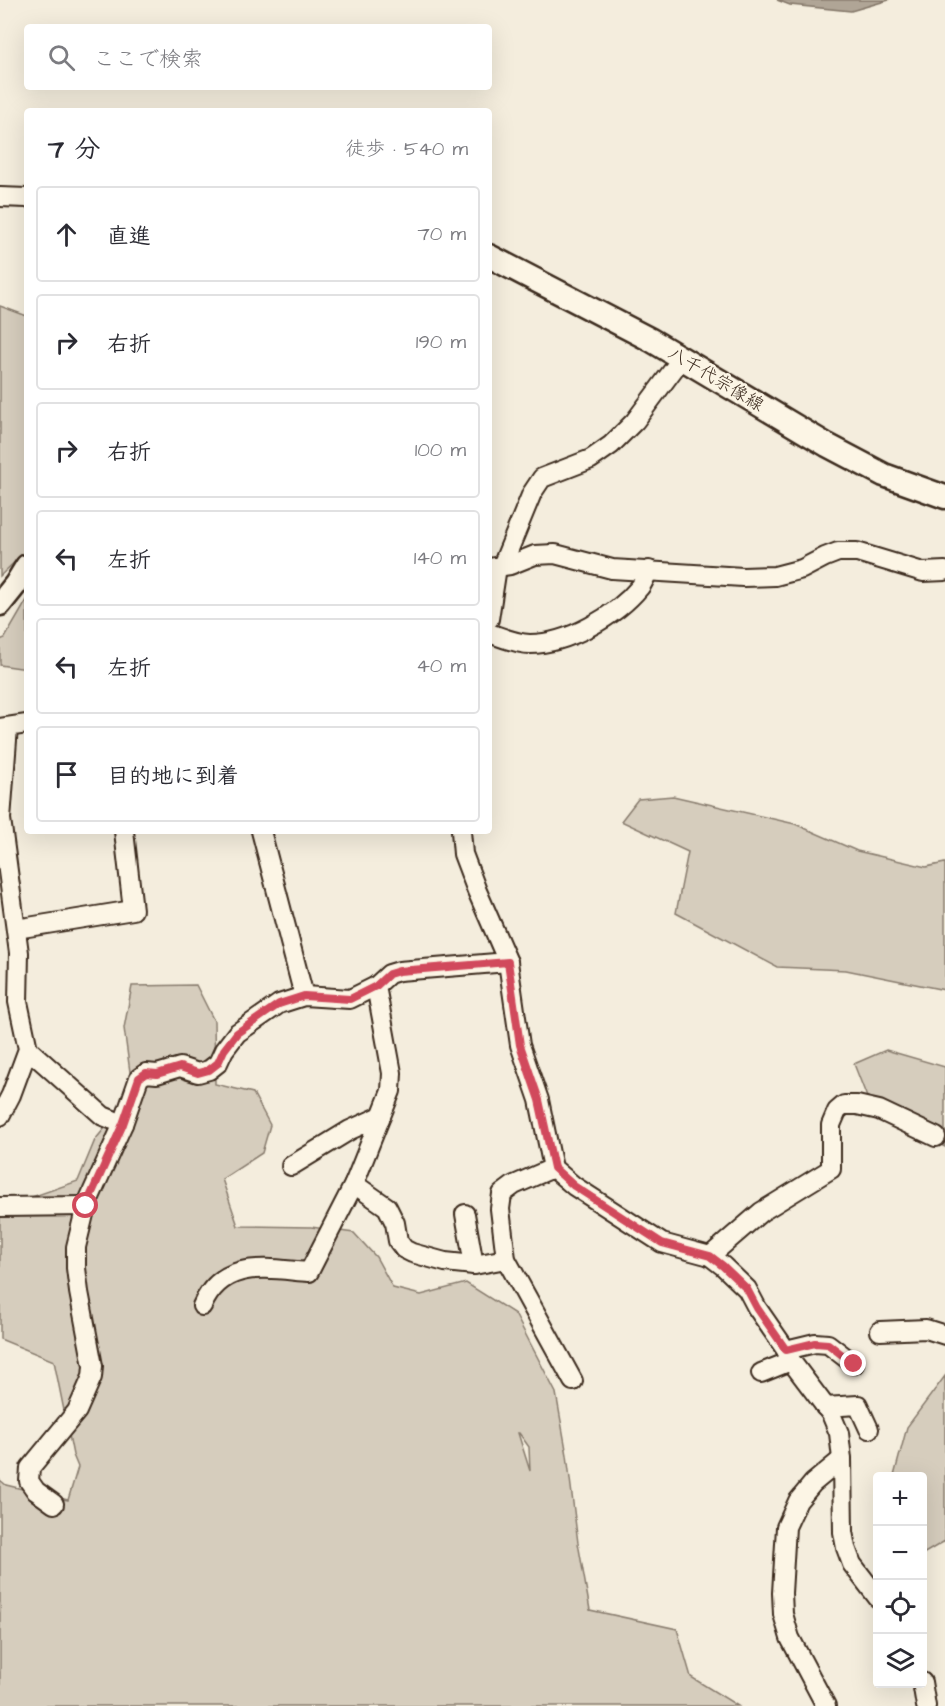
<!DOCTYPE html>
<html lang="ja">
<meta charset="utf-8">
<style>
body{margin:0;font-family:"Architects Daughter","Klee One",sans-serif;background:#f2f2f3;color:#2b2b33}
.controls{position:absolute;right:18px;bottom:18px;display:grid;overflow:hidden;border-radius:6px;box-shadow:0 6px 24px #0002}
.controls button{width:54px;height:54px;display:grid;place-items:center;padding:0;border:0;border-bottom:2px solid #e1e1e2;background:#fff;color:#2b2b33;font:30px sans-serif}
.stop{position:absolute;width:18px;height:18px;margin:-14px;border:4px solid #d1495b;border-radius:50%;background:#fff}
.stop.end{background:#d1495b;border-color:#fff;box-shadow:0 2px 6px #0008}
.list{margin:0;padding:0;list-style:none}
h2{display:flex;justify-content:space-between;align-items:center;height:78px;margin:0;padding:0 24px;font-size:26px}
h2 small{font-size:20px;font-weight:400;color:#7c7c81}
.list li{display:grid;grid-template-columns:39px 1fr auto;gap:18px;align-items:center;box-sizing:border-box;height:96px;margin:0 12px 12px;padding:0 12px;border:2px solid #e1e1e2;border-radius:6px}
.list b{display:block;font-size:22px;white-space:nowrap}
.list em{font-size:20px;font-style:normal;color:#7c7c81}
.icon{flex:none;width:33px;height:33px;fill:none;stroke:currentColor;stroke-width:2;stroke-linecap:round;stroke-linejoin:round}
.map{position:relative;flex:none;width:945px;height:1706px;overflow:hidden}
.search{position:absolute;background:#fff;box-shadow:0 6px 24px #0002;left:24px;top:24px;width:468px;height:66px;display:flex;align-items:center;gap:15px;box-sizing:border-box;padding:0 21px;border-radius:6px;color:#7c7c81;font-size:22px}
.panel{position:absolute;background:#fff;box-shadow:0 6px 24px #0002;left:24px;top:108px;width:468px;height:726px;border-radius:6px}
.map>svg:first-child{display:block}
.green{fill:#d6cdbd;stroke:#887c6e;stroke-width:1.5;fill-rule:evenodd}
.water{fill:#b0a596;stroke:#817466;stroke-width:1.5}
.lines{fill:none;stroke-linecap:round;stroke-linejoin:round}
.minor-casing{stroke:#3b2a1e;stroke-width:22}
.major-casing{stroke:#3b2a1e;stroke-width:27}
.minor{stroke:#fcf5e5;stroke-width:18}
.major{stroke:#fcf5e5;stroke-width:22}
.route{stroke:#d1495b;stroke-width:8}
.labels{text-anchor:middle;dominant-baseline:central;stroke-width:5;stroke-linejoin:round;paint-order:stroke}
.street-label{font-size:18px;fill:#3b2a1e;stroke:#fcf5e5}
</style>
<div class="map">
<svg width="945" height="1706" viewBox="0 0 945 1706">
<rect width="100%" height="100%" fill="#f4eddd"/>
<filter id="ink" filterUnits="userSpaceOnUse"><feTurbulence type="fractalNoise" baseFrequency=".0167" numOctaves="2"/><feDisplacementMap in="SourceGraphic" scale="12" xChannelSelector="R" yChannelSelector="G"/><feConvolveMatrix kernelMatrix="1 2 1 2 8 2 1 2 1" color-interpolation-filters="sRGB"/></filter>
<g filter="url(#ink)">
<!-- green -->
<g class="green">
<path d="M0,306L27,316V550L0,576Z"/>
<path d="M27,600V669L0,665V640L5,638Z"/>
<path d="M673,796L795,824L857,851L926,867L945,863V990L846,970L777,967L676,913L688,852L621,821L638,799Z"/>
<path d="M196,985L214,1021L215,1084L253,1093L270,1125L262,1153L222,1179L238,1226L311,1227L354,1233L376,1257L393,1288L421,1295L466,1283L515,1314L556,1393L567,1455L578,1543L590,1610L677,1629L691,1677L738,1706H0V1480L6,1485L68,1500L78,1467L73,1455L54,1361L0,1339V1208L78,1181L95,1140L133,1094L124,1028L132,986ZM519,1433L529,1447L530,1471L518,1433Z"/>
<path d="M886,1050L945,1067V1147L872,1110L854,1064Z"/>
<path d="M945,1376V1541L923,1554L922,1476H894L907,1427Z"/>
</g>
<!-- water -->
<path class="water" d="M777,0H889L851,11L790,5Z"/>
<g class="lines">
<defs>
<g id="minor">
<path d="M0,197L27,198"/>
<path d="M502,566L532,493L542,478L591,459L611,445L635,421L682,358"/>
<path d="M489,568L510,565L535,555L555,554L612,569L743,577L775,576L802,569L825,557L838,552H857L923,572L945,571"/>
<path d="M489,619L497,567"/>
<path d="M489,633C501,637 517,644 530,644C568,644 616,616 640,587C644,582 646,575 649,570"/>
<path d="M0,728L27,724"/>
<path d="M261,831L304,996"/>
<path d="M461,831L463,854L477,891L508,962L520,1045L539,1100L553,1168L574,1186L662,1243L710,1256L723,1266L747,1289L757,1308L786,1350L791,1361L831,1414L839,1433L842,1459L843,1532L846,1548L852,1564L878,1598"/>
<path d="M16,929L133,910L124,831"/>
<path d="M28,1049L103,1116L123,1124"/>
<path d="M0,1116L11,1095L28,1049L18,1002L19,953L1,819L8,727"/>
<path d="M291,1166L350,1130L381,1116"/>
<path d="M553,1168L514,1185L502,1194L500,1209L506,1259L573,1381"/>
<path d="M354,1184L387,1207L395,1223L398,1241L404,1249L412,1253L445,1262L474,1265L506,1259"/>
<path d="M0,1207L86,1206"/>
<path d="M465,1214L474,1265"/>
<path d="M710,1256L761,1212L831,1169V1125L837,1111L844,1105H857L879,1110L936,1137"/>
<path d="M202,1306C223,1258 267,1269 309,1272L354,1184L391,1091L392,1073L376,986"/>
<path d="M880,1331L926,1329L945,1335"/>
<path d="M786,1350L815,1343L828,1344L854,1364"/>
<path d="M761,1373L791,1361"/>
<path d="M825,1407L858,1405L869,1429"/>
<path d="M54,1504L36,1491L29,1481L30,1468L77,1411L92,1377L93,1366L79,1292L76,1268V1247L86,1206L123,1124L139,1078L146,1073L157,1074L180,1067L198,1073L209,1070L218,1063L224,1050L237,1033L279,1004L304,996L350,999L376,986L389,974L399,971L508,962"/>
<path d="M922,1682L926,1706"/>
<path d="M826,1706L790,1638L783,1614L782,1593L786,1527L798,1501L813,1483L842,1459"/>
</g>
<g id="major">
<path d="M489,256L651,340L827,445L884,475L945,497"/>
<path d="M0,604L16,584L27,566"/>
</g>
</defs>
<!-- minor casing -->
<use href="#minor" class="minor-casing"/>
<!-- major casing -->
<use href="#major" class="major-casing"/>
<!-- minor -->
<use href="#minor" class="minor"/>
<!-- major -->
<use href="#major" class="major"/>
</g>
</g>
<g class="lines" filter="url(#ink)">
<!-- route -->
<path class="route" d="M86,1206L123,1124L139,1078L146,1073L157,1074L180,1067L198,1073L209,1070L218,1063L224,1050L237,1033L279,1004L304,996L350,999L376,986L389,974L399,971L508,962L520,1045L539,1100L554,1168L574,1186L662,1243L710,1256L723,1266L747,1289L757,1308L786,1350L815,1343L828,1344L854,1364"/>
</g>
<g class="labels">
<!-- street labels -->
<g class="street-label">
<text transform="translate(716 379) rotate(31)">八千代宗像線</text>
</g>
</g>
</svg>
<div class="controls">
<button>+</button>
<button>−</button>
<button><svg class="icon" aria-label="locate" viewBox="0 0 24 24"><circle cx="12" cy="12" r="6"/><path d="M12 2v4M12 18v4M2 12h4M18 12h4"/></svg></button>
<button><svg class="icon" aria-label="layers" viewBox="0 0 24 24"><path d="M12 4l9 5-9 5-9-5zM3 14l9 5 9-5"/></svg></button>
</div>
<div class="stop" style="left:86px;top:1206px"></div>
<div class="stop end" style="left:854px;top:1364px"></div>
<div class="search"><svg class="icon" aria-label="search" viewBox="0 0 24 24"><circle cx="10" cy="10" r="6"/><path d="M15 15l6 6"/></svg>ここで検索</div>
<section class="panel">
<h2>7 分<small>徒歩 · 540 m</small></h2>
<ul class="list">
<li><svg class="icon" aria-label="ahead" viewBox="0 0 24 24"><path d="M12 20V5M6 11l6-6 6 6"/></svg><div><b>直進</b></div><em>70 m</em></li>
<li><svg class="icon" aria-label="right" viewBox="0 0 24 24"><path d="M7 20v-9h11M14 6l5 5-5 5"/></svg><div><b>右折</b></div><em>190 m</em></li>
<li><svg class="icon" aria-label="right" viewBox="0 0 24 24"><path d="M7 20v-9h11M14 6l5 5-5 5"/></svg><div><b>右折</b></div><em>100 m</em></li>
<li><svg class="icon" aria-label="left" viewBox="0 0 24 24"><path d="M17 20v-9H6M10 6l-5 5 5 5"/></svg><div><b>左折</b></div><em>140 m</em></li>
<li><svg class="icon" aria-label="left" viewBox="0 0 24 24"><path d="M17 20v-9H6M10 6l-5 5 5 5"/></svg><div><b>左折</b></div><em>40 m</em></li>
<li><svg class="icon" aria-label="arrive" viewBox="0 0 24 24"><path d="M6 21V4h12l-3 4 3 4H6"/></svg><div><b>目的地に到着</b></div></li>
</ul>
</section>
</div>
